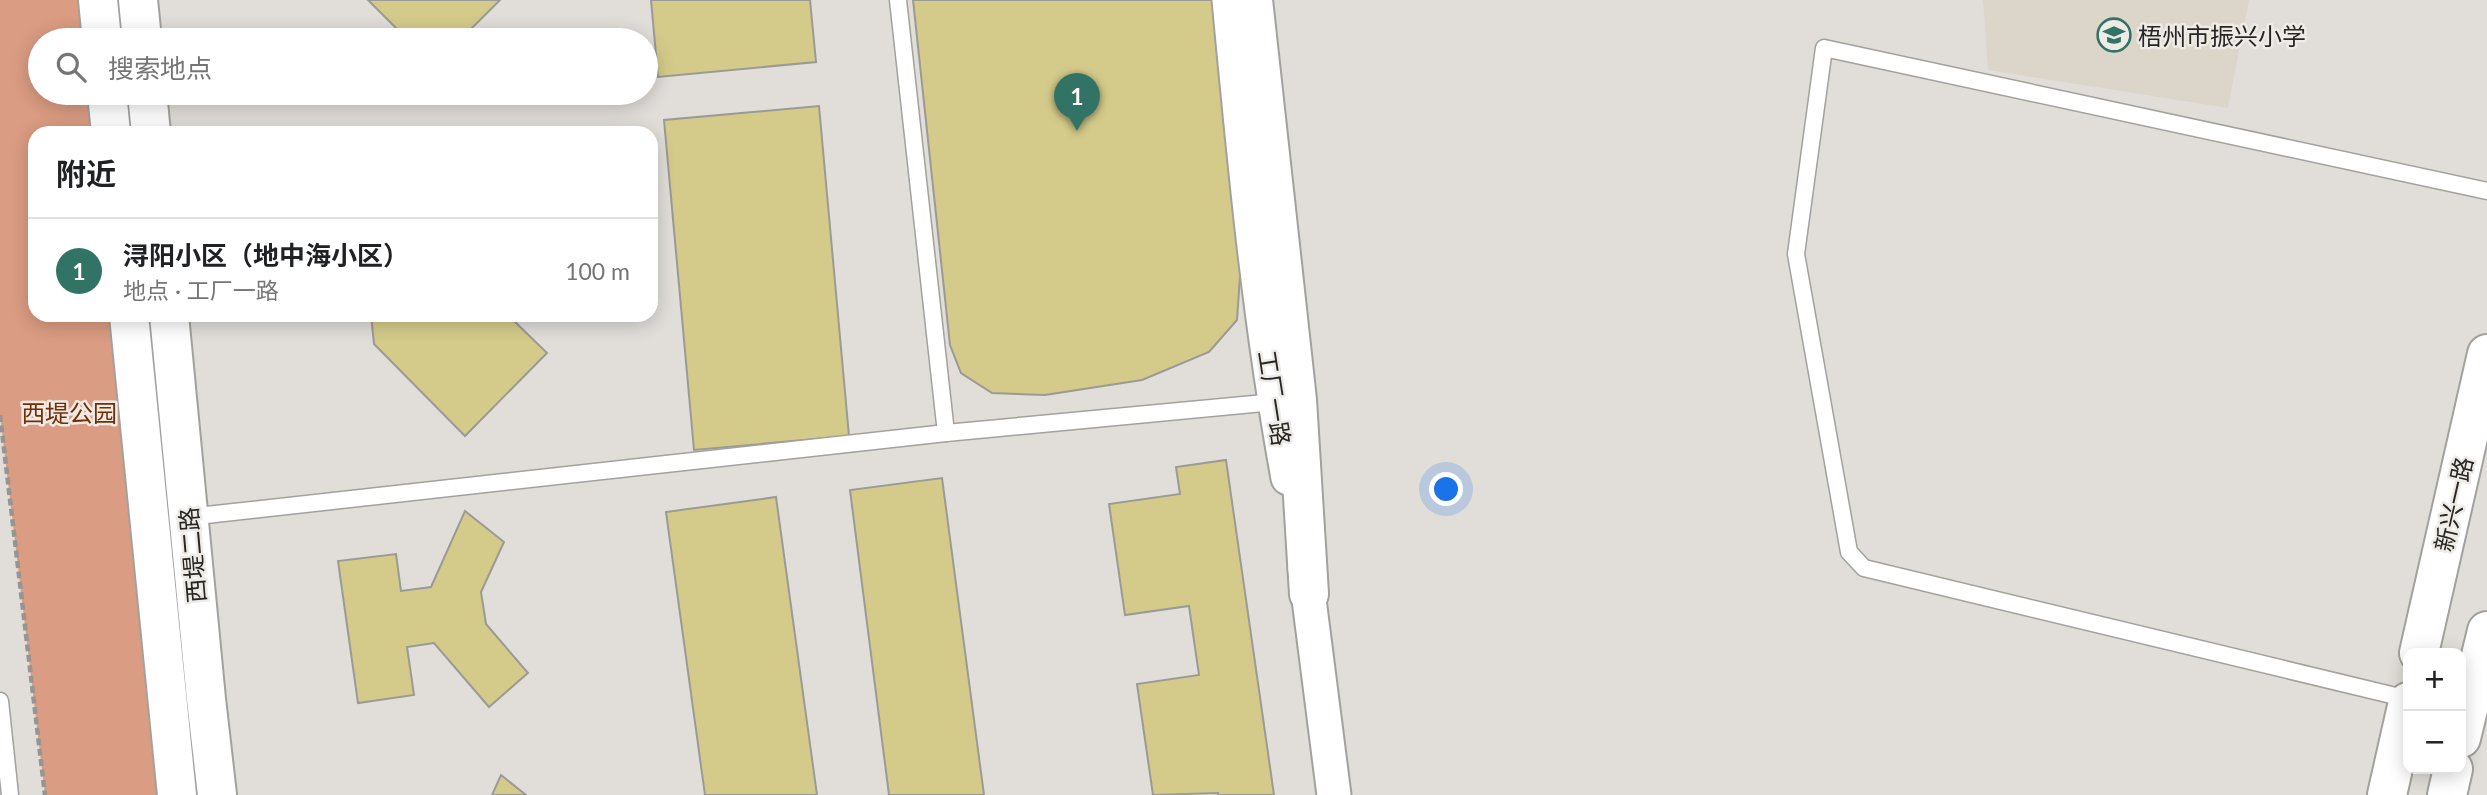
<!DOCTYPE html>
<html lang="zh">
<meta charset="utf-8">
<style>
body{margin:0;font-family:Lato,"Noto Sans SC",sans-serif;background:#f2f2f2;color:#202124}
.controls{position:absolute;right:21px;bottom:21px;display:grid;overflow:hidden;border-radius:14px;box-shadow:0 4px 18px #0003}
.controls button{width:63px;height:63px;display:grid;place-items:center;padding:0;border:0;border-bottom:2px solid #e0e0e0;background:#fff;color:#202124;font:35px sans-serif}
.you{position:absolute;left:1447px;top:490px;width:24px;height:24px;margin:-18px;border:5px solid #fff;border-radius:50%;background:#1a73e8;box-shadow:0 0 0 10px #1a73e833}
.badge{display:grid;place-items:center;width:46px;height:46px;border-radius:50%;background:#317466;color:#fff;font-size:23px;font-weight:700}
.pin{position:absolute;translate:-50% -58px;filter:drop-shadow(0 2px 4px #0008)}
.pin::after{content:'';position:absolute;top:37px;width:24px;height:21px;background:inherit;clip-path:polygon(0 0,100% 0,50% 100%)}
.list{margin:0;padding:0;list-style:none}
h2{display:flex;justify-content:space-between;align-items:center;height:91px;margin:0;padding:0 28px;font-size:30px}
h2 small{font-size:23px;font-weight:400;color:#757577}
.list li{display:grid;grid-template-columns:46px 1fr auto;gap:21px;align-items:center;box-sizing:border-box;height:105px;padding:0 28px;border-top:2px solid #e0e0e0}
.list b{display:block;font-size:26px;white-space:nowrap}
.list p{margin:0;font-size:23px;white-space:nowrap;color:#757577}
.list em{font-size:23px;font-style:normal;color:#757577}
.icon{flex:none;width:38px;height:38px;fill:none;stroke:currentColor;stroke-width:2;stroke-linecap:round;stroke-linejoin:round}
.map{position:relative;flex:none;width:2487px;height:795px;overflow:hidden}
.search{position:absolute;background:#fff;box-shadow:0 4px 18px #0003;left:28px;top:28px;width:630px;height:77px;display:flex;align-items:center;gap:18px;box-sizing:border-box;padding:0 24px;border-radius:38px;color:#757577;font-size:26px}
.panel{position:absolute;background:#fff;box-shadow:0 4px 18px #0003;left:28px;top:126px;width:630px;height:196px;border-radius:21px}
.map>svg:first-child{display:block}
.built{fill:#dcd5ca}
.green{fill:#da9c82}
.building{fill:#d4cb8a;stroke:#9b9a95;stroke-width:2}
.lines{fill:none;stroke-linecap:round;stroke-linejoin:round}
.service-casing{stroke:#a3a19d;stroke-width:19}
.minor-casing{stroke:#a3a19d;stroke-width:37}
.secondary-casing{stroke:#a3a19d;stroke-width:42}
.primary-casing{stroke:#a3a19d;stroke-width:42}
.path{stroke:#979592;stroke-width:4.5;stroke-dasharray:7 3.5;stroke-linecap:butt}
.service{stroke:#fff;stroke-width:16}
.minor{stroke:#fff;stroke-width:33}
.secondary{stroke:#fff;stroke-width:38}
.primary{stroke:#fff;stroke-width:38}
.labels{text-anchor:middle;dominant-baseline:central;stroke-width:5;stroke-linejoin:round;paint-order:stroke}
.poi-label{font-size:24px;fill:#272624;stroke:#eeebe7;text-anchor:start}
.street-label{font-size:24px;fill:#272624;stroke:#eeebe7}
.park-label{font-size:24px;fill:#772c01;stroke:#eeebe7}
</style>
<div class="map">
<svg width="2487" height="795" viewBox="0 0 2487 795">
<rect width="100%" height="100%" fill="#e1deda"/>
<!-- built -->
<path class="built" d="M1983,0H2249L2228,108L1988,70Z"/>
<!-- green -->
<path class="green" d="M0,0H98L102,40H40V93H107L111,133H35V315H129L177,795H45L0,415Z"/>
<!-- building -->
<g class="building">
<path d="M368,0H500L460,40H408Z"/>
<path d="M651,0H810L816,62L658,77Z"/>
<path d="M913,0H1213L1241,261L1237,320L1209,352L1142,380L1045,395L992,393L961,373L950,345Z"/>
<path d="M819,106L849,436L694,450L664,120Z"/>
<path d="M371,315H508L547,353L465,436L374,344Z"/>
<path d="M1226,460L1274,795H1218V793L1153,795L1137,684L1199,675L1189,606L1125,615L1109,504L1180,494L1176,467Z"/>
<path d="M942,478L984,795H889L850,490Z"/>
<path d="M776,497L817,795H705L666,512Z"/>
<path d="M465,511L504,542L481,592L486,624L528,673L489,707L434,643L407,647L414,695L358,703L338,561L396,554L401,591L431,587Z"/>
<path d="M501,775L526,795H492Z"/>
</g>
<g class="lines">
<defs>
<g id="service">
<path d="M898,0L946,433"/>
<path d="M188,517L946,433L1274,402"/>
<path d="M2408,699L1864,568L1849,552L1796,254L1824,48L2487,191"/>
<path d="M0,701L10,795"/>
</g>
<g id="minor">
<path d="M1229,0C1244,159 1259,320 1288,478"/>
<path d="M1305,568L1334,795"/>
</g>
<g id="secondary">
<path d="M2419,653L2487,354"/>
<path d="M2461,738L2487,631"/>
<path d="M2387,795L2408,702"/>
<path d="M2447,795L2453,769"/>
</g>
<g id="primary">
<path d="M98,0L102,40"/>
<path d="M138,0L142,40"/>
<path d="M1253,0L1297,400L1309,594"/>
<path d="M107,93L111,133"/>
<path d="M147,93L151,133"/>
<path d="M129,315L177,795"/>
<path d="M169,315L206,699L217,795"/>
</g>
</defs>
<!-- service casing -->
<use href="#service" class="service-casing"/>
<!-- minor casing -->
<use href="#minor" class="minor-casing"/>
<!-- secondary casing -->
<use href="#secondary" class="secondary-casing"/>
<!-- primary casing -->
<use href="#primary" class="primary-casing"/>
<!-- path -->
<path class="path" d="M0,415L45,795"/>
<!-- service -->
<use href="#service" class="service"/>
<!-- minor -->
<use href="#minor" class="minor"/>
<!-- secondary -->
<use href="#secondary" class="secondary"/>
<!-- primary -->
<use href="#primary" class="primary"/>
</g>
<!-- icons -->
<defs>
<symbol id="school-ring" viewBox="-11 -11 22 22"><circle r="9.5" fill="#eeebe7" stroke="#317466" stroke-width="1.5"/><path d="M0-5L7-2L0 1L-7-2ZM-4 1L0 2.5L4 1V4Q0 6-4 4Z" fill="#317466"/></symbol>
</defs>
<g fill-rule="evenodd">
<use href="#school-ring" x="2095" y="16" width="38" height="38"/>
</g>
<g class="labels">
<!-- poi labels -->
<g class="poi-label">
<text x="2138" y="35">梧州市振兴小学</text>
</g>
<!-- street labels -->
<g class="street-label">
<text transform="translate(1275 398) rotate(81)">工厂一路</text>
<text transform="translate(2453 504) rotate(-77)">新兴一路</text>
<text transform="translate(192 555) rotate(-95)">西堤二路</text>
</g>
<!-- park labels -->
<g class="park-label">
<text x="69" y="412">西堤公园</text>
</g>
</g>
</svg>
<div class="controls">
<button>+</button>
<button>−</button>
</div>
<div class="you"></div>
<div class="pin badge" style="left:1077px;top:131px">1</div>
<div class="search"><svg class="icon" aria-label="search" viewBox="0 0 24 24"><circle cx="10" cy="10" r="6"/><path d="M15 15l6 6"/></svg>搜索地点</div>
<section class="panel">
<h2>附近<small></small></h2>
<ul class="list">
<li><span class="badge">1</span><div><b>浔阳小区（地中海小区）</b><p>地点 · 工厂一路</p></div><em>100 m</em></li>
</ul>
</section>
</div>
